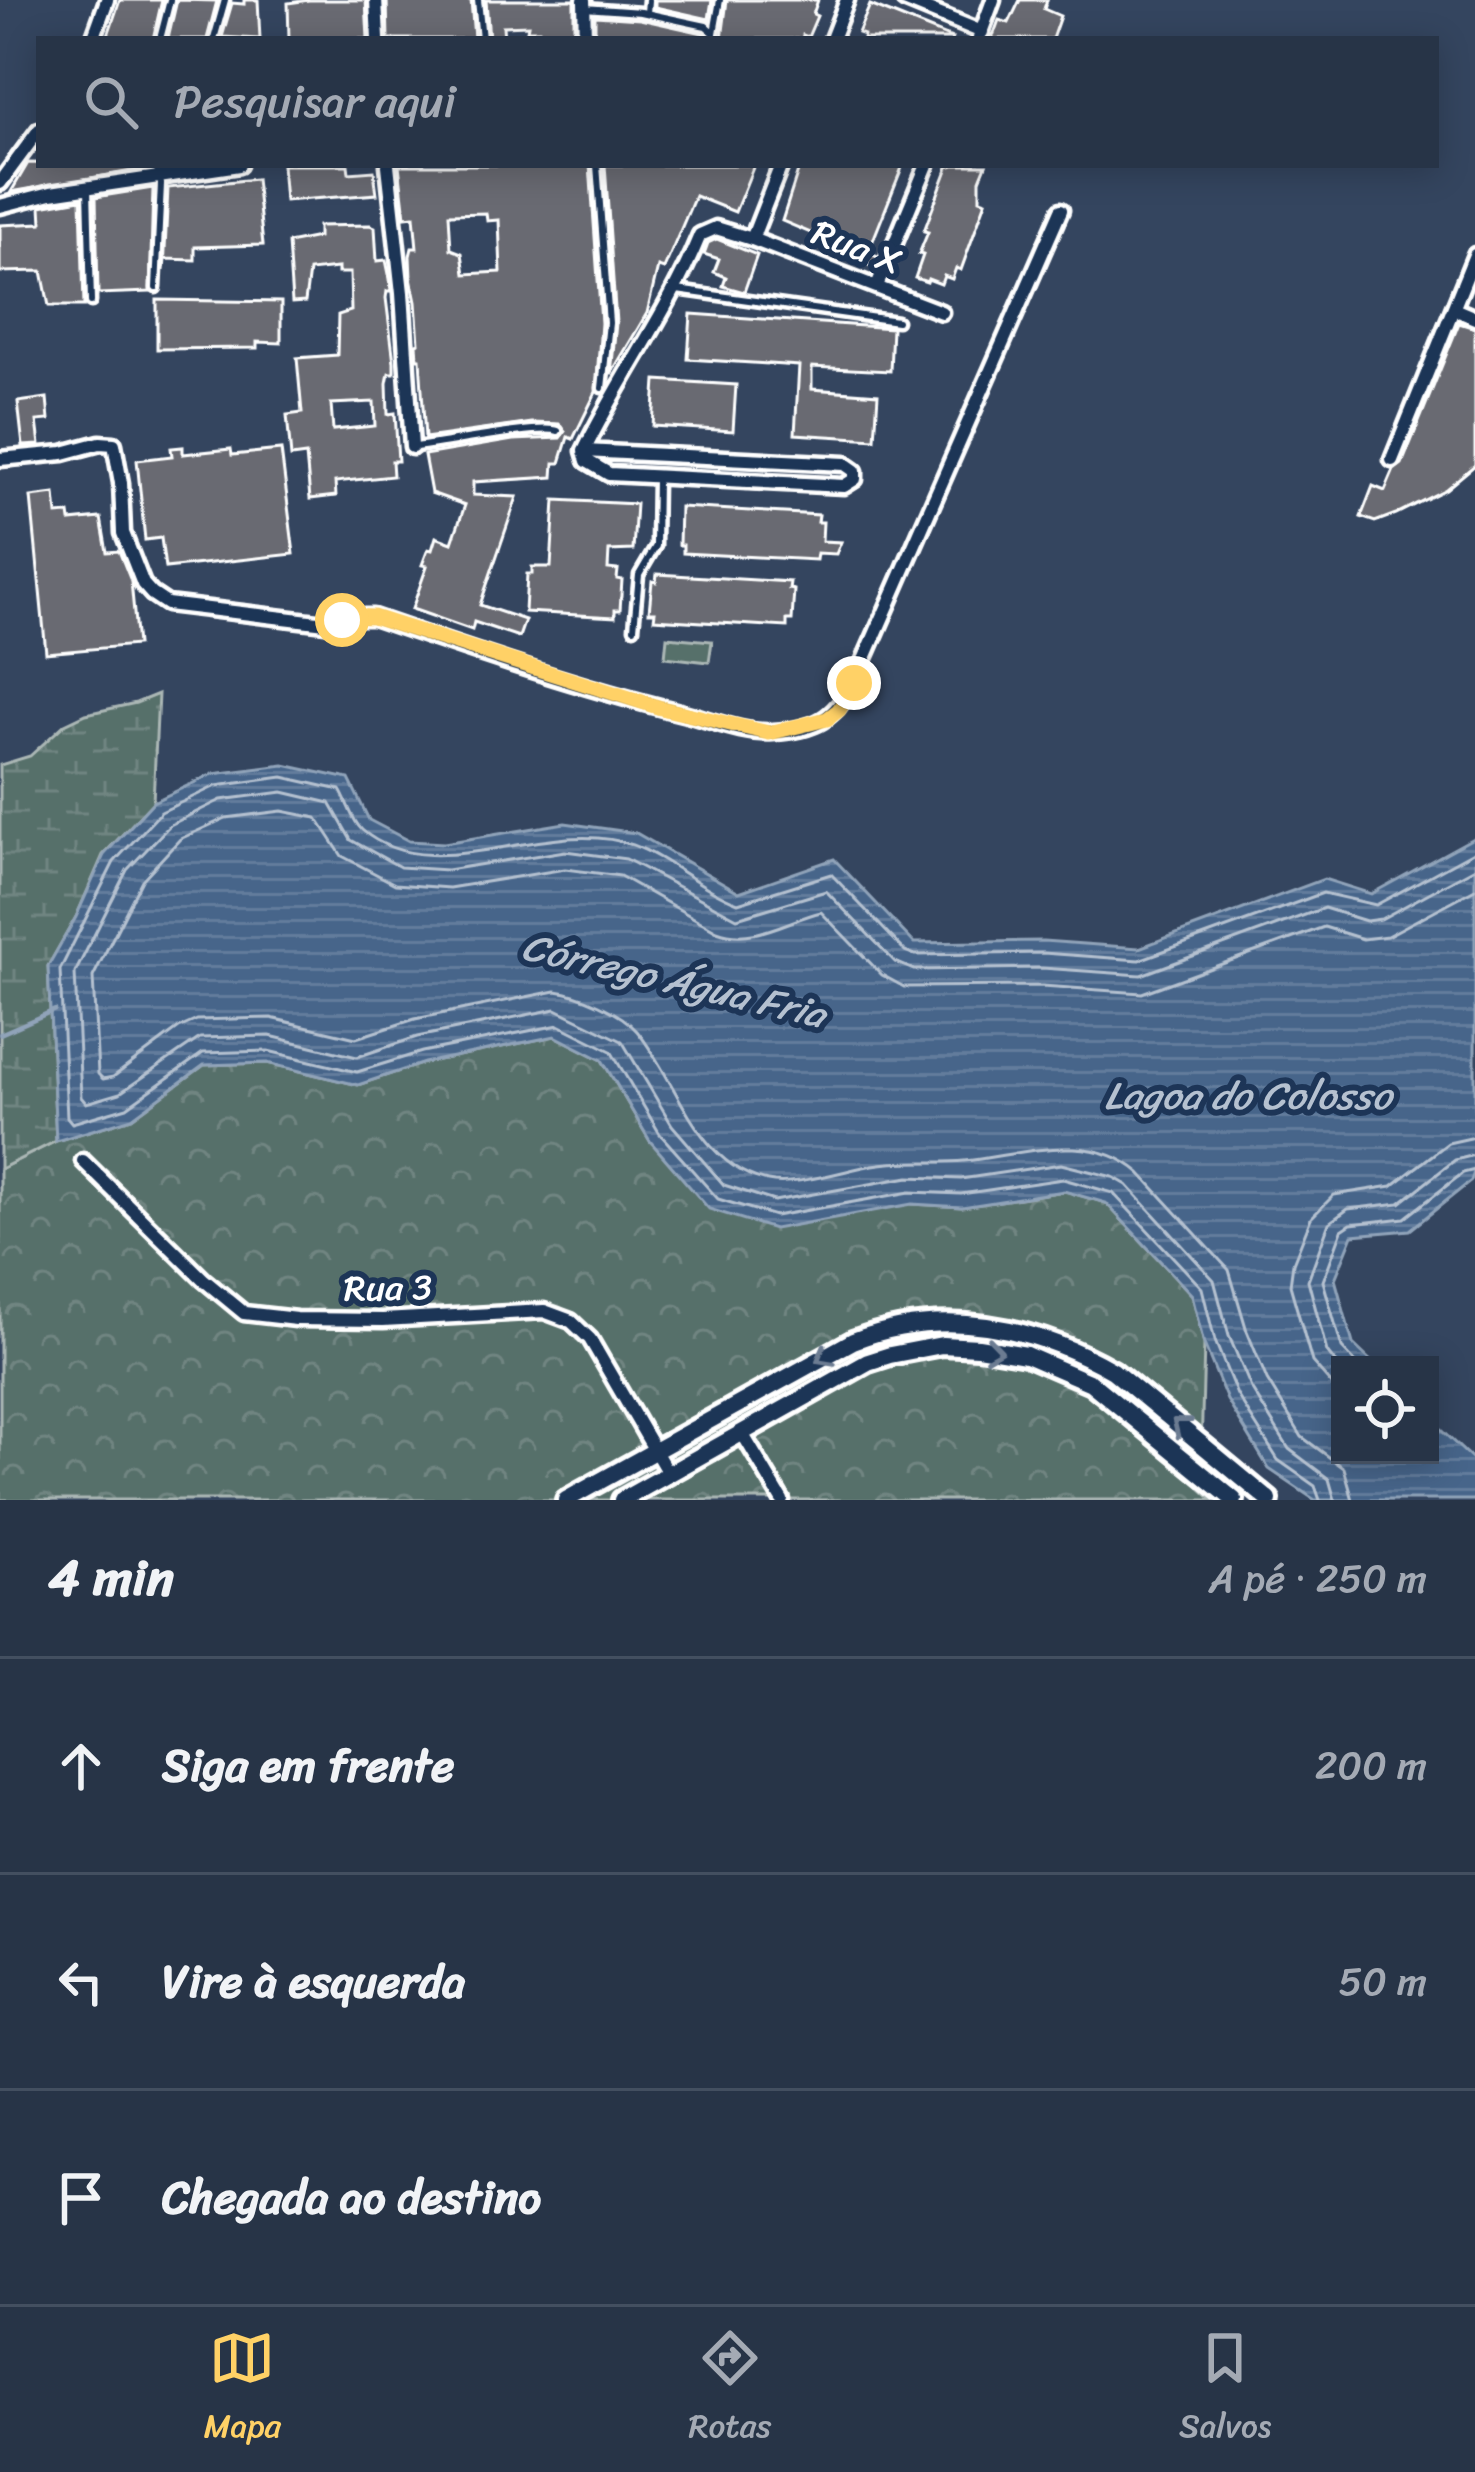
<!DOCTYPE html>
<html lang="pt">
<meta charset="utf-8">
<style>
body{margin:0;font-family:Sriracha,sans-serif;background:#2f3c4e;color:#f1f3f6}
.controls{position:absolute;right:36px;bottom:36px;display:grid;overflow:hidden;border-radius:0px;box-shadow:0 6px 30px #0003}
.controls button{width:108px;height:108px;display:grid;place-items:center;padding:0;border:0;border-bottom:3px solid #434f60;background:#273447;color:#f1f3f6;font:60px sans-serif}
.stop{position:absolute;width:36px;height:36px;margin:-27px;border:9px solid #ffd166;border-radius:50%;background:#fff}
.stop.end{background:#ffd166;border-color:#fff;box-shadow:0 3px 12px #0008}
.list{margin:0;padding:0;list-style:none}
h2{display:flex;justify-content:space-between;align-items:center;height:156px;margin:0;padding:0 48px;font-size:51px}
h2 small{font-size:39px;font-weight:400;color:#a4aab4}
.list li{display:grid;grid-template-columns:78px 1fr auto;gap:36px;align-items:center;box-sizing:border-box;height:216px;padding:0 48px;border-top:3px solid #434f60}
.list b{display:block;font-size:45px;white-space:nowrap}
.list em{font-size:39px;font-style:normal;color:#a4aab4}
.icon{flex:none;width:66px;height:66px;fill:none;stroke:currentColor;stroke-width:2;stroke-linecap:round;stroke-linejoin:round}
.map{position:relative;flex:none;width:1475px;height:1500px;overflow:hidden}
.search{position:absolute;background:#273447;box-shadow:0 6px 30px #0003;left:36px;right:36px;top:36px;height:132px;display:flex;align-items:center;gap:30px;box-sizing:border-box;padding:0 42px;border-radius:0px;color:#a4aab4;font-size:45px}
.sheet{height:804px;background:#273447}
nav{display:flex;justify-content:space-around;align-items:center;box-sizing:border-box;height:168px;border-top:3px solid #434f60;background:#273447;font-size:33px;color:#a4aab4}
nav a{display:grid;justify-items:center;gap:6px}
nav .on{color:#ffd166}
.map>svg:first-child{display:block}
.forest{fill:url(#forest-crowns);stroke:#abb7b5;stroke-width:3}
.wetland{fill:url(#wetland-marsh);stroke:#abb7b5;stroke-width:3}
.pitch{fill:#576f6b;stroke:#abb7b5;stroke-width:3}
.water{fill:url(#water-rules);stroke:#90a3b9;stroke-width:3}
.lines{fill:none;stroke-linecap:round;stroke-linejoin:round}
.shore{stroke:#b5c1d0;stroke-width:3}
.stream{stroke:#90a3b9;stroke-width:4.5}
.building{fill:#696b72;stroke:#fff;stroke-width:3;fill-rule:evenodd}
.lane-casing{stroke:#fff;stroke-width:15}
.street-casing{stroke:#fff;stroke-width:21}
.secondary-casing{stroke:#fff;stroke-width:26}
.lane{stroke:#1d3557;stroke-width:6}
.street{stroke:#1d3557;stroke-width:12}
.secondary{stroke:#1d3557;stroke-width:16}
.oneway{stroke:#6c7c92}
.route{stroke:#ffd166;stroke-width:15}
.labels{text-anchor:middle;dominant-baseline:central;stroke-width:12;stroke-linejoin:round;paint-order:stroke}
.street-label{font-size:36px;fill:#fff;stroke:#1d3557}
.water-label{font-size:39px;font-style:italic;fill:#b5c1d0;stroke:#1d3557}
</style>
<div class="map">
<svg width="1475" height="1500" viewBox="0 0 1475 1500">
<defs>
<pattern id="forest-crowns" width="20" height="18" patternUnits="userSpaceOnUse" patternTransform="scale(3)"><rect width="20" height="18" fill="#576f6b"/><path d="M2 6a3 3 0 1 1 6 0M12 15a3 3 0 1 1 6 0" fill="none" stroke="#708581"/></pattern>
<pattern id="wetland-marsh" width="20" height="14" patternUnits="userSpaceOnUse" patternTransform="scale(3)"><rect width="20" height="14" fill="#576f6b"/><path d="M1 5h8M5 5V1M11 12h8M15 12V8" fill="none" stroke="#708581"/></pattern>
<pattern id="water-rules" width="6" height="5" patternUnits="userSpaceOnUse" patternTransform="scale(3)"><rect width="6" height="5" fill="#46658a"/><path d="M0 2.5h6" fill="none" stroke="#627c9c"/></pattern>
</defs>
<rect width="100%" height="100%" fill="#34455f"/>
<filter id="ink" filterUnits="userSpaceOnUse"><feTurbulence type="fractalNoise" baseFrequency=".00833" numOctaves="2"/><feDisplacementMap in="SourceGraphic" scale="24" xChannelSelector="R" yChannelSelector="G"/><feConvolveMatrix kernelMatrix="1 2 1 2 8 2 1 2 1" color-interpolation-filters="sRGB"/></filter>
<g filter="url(#ink)">
<!-- forest -->
<path class="forest" d="M555,1036L602,1060L650,1141L912,1204L962,1207L1065,1191L1106,1203L1192,1295L1204,1344L1200,1488L1213,1500H0V1169L56,1141L132,1118L204,1065L267,1063L358,1085L424,1063Z"/>
<!-- wetland -->
<path class="wetland" d="M158,694L153,802L103,855L76,917L48,966L56,1141L0,1169V765L30,756L65,724L86,714L136,703Z"/>
<!-- pitch -->
<path class="pitch" d="M667,637L712,641L709,662L665,657Z"/>
<!-- water -->
<path class="water" d="M284,765L349,779L369,820L409,841L444,843L565,823L636,833L739,892L834,859L914,943L1043,941L1139,948L1324,879L1371,894L1475,837V1169L1471,1181L1410,1230L1353,1235L1335,1279L1353,1344L1375,1365H1340V1455H1430V1420L1475,1462V1500H1315L1269,1469L1227,1400L1204,1344L1192,1295L1106,1203L1064,1191L962,1207L912,1204L774,1229L709,1209L650,1141L602,1060L555,1036L424,1063L358,1085L267,1063L204,1065L132,1118L56,1141L48,966L76,917L104,855L153,802L213,774Z"/>
<g class="lines">
<!-- shore -->
<g class="shore">
<path d="M1358,1365L1342,1348L1323,1281L1342,1230L1351,1224L1405,1218L1463,1173L1475,1170"/>
<path d="M1340,1369L1327,1352L1308,1280L1329,1223L1348,1209L1400,1203L1455,1160L1475,1155"/>
<path d="M1340,1394L1312,1362L1290,1285L1293,1263L1311,1218L1334,1195L1392,1186L1448,1143L1475,1137"/>
<path d="M1320,1500L1315,1486L1278,1460L1237,1395L1215,1341L1202,1288L1113,1193L1063,1179L961,1194L910,1192L775,1216L718,1199L660,1134L611,1051L559,1025L422,1052L357,1072L268,1051L203,1053L127,1107L72,1123L67,1117L60,970L114,862L161,812L216,786L283,777L340,790C347,801 352,821 362,830C434,892 547,814 633,845C670,859 701,889 738,903L831,874L905,951L915,955L1043,953L1139,960L1323,893L1376,905L1475,851"/>
<path d="M1335,1500L1329,1479L1289,1449L1251,1388L1229,1336L1214,1280L1127,1185L1113,1177L1061,1164L961,1179L909,1177L774,1201L724,1185L672,1125L622,1041L556,1009L417,1037L357,1057L270,1036L200,1038L120,1093L86,1103L81,1097L75,973L127,870L170,825L221,800L283,792L330,803L351,840L400,867L447,870L565,851L626,859L737,918L826,891L895,962L914,970L1042,968L1141,975L1324,908L1366,921L1381,919L1475,868"/>
<path d="M1353,1500L1344,1468L1302,1437L1267,1380L1247,1331L1229,1270L1140,1173C1089,1129 1022,1155 964,1161C932,1164 905,1159 873,1165C846,1170 799,1185 774,1182C698,1171 679,1082 637,1031C621,1012 580,994 556,991L415,1019L356,1038L271,1018L197,1020L179,1028L113,1077L103,1079L98,1074L93,977L142,880L180,839L226,818L282,811L317,818L342,856L395,884L449,888L565,869L620,876L717,931C753,945 787,920 821,912L882,975L904,987L1042,986L1142,993L1324,927L1363,939L1387,936L1475,889"/>
</g>
<!-- stream -->
<path class="stream" d="M0,1034L55,1010"/>
</g>
<!-- building -->
<g class="building">
<path d="M120,0H162L153,39H112L108,35Z"/>
<path d="M177,0L217,1L207,39H168Z"/>
<path d="M244,0H258L260,39L222,37L232,3L244,4Z"/>
<path d="M309,0H366L368,39H289L288,3Z"/>
<path d="M387,0H471L474,39H388Z"/>
<path d="M486,0H574V39H540L539,30H527L528,25L503,26L504,39H489Z"/>
<path d="M655,0H712L709,19L655,7Z"/>
<path d="M727,0H818L813,14L817,16L808,37L803,35L802,39H722Z"/>
<path d="M1020,0H1047L1044,9L1060,16L1052,39H992L999,20L1009,23Z"/>
<path d="M870,5L952,38V39H863L864,35L858,33Z"/>
<path d="M595,16L640,19L703,33L706,39H595Z"/>
<path d="M28,163L149,165V168L11,192Z"/>
<path d="M282,165H348L349,173L374,171L377,194L285,201Z"/>
<path d="M399,165H590L601,323L596,392L573,439L568,437L560,463H554L553,477L473,482V495L517,497L480,605L525,620L519,637L474,622L472,630L412,609L427,566L422,565L428,549L432,550L436,537L452,543L465,505L431,493L424,455L513,440L560,438L565,431L559,424L532,423L425,438L420,359H417L416,344L419,343L416,302L411,278L410,256L412,248H417L414,216L405,217ZM486,213L487,221L499,220L501,272L465,274L462,253L451,249L449,214Z"/>
<path d="M605,165H754L735,212L695,196L664,269L658,267L647,313L611,374L616,323Z"/>
<path d="M800,165H903L868,253L878,257L874,267L822,247L825,239L782,221Z"/>
<path d="M954,165H986L980,180V199L986,201L961,270L956,268L952,279L944,276L941,284L928,279L927,282L915,278L923,255L919,254L928,232L924,231L948,167Z"/>
<path d="M256,179L263,245L195,247V260L165,259L164,271L168,188Z"/>
<path d="M153,188L150,292L98,294L96,197Z"/>
<path d="M81,199L84,306H49L42,271L0,272V225L42,223L41,206Z"/>
<path d="M370,225L375,227L377,261L386,260L390,279L391,291H387L386,298L394,362V373H389L387,383L388,414L395,413L398,461H392L393,476L335,482L336,496L310,499L306,455L291,457L287,415L302,413L297,358L337,355L338,315L351,311L350,273H338V268L309,271L305,302L292,303L288,243L318,237V226ZM374,402L375,426L333,430L331,404Z"/>
<path d="M717,239L757,255L744,292L723,286L726,277L714,272L719,259L704,254L708,243Z"/>
<path d="M157,300L281,302V343L257,342V348L157,349Z"/>
<path d="M691,314L892,328L890,371L812,367V389L878,394L875,439L795,434L799,366L688,359Z"/>
<path d="M1459,323L1475,328V465L1446,489L1396,514L1375,522L1361,517L1373,486L1385,491L1394,470L1402,464Z"/>
<path d="M656,380L736,385L733,431L653,426Z"/>
<path d="M47,398L49,420L37,421L40,445L23,446L18,402Z"/>
<path d="M183,447V454L231,449L232,455L281,450L294,554L165,568L161,538L145,540L137,460L172,456L171,448Z"/>
<path d="M55,494L57,515L69,514L70,521L101,518L107,552L119,551L131,581L137,645L46,653L31,497Z"/>
<path d="M555,500L636,504L633,550L609,551L608,569L618,570L617,579L622,580L620,610H615V617L525,612L527,574H532V567H551Z"/>
<path d="M680,507L819,515L818,522H823L822,541L841,542L836,554L817,553L816,560L683,553V545H679Z"/>
<path d="M657,574L790,582L789,589L794,590L792,620H787V627L654,619L655,612H649L652,581L656,582Z"/>
</g>
<g class="lines">
<defs>
<g id="lane">
<path d="M478,0L482,39"/>
<path d="M584,8L641,12L706,26L714,33V39"/>
<path d="M647,13L648,0"/>
<path d="M714,33L720,0"/>
<path d="M160,39L170,0"/>
<path d="M214,39L225,0"/>
<path d="M597,165L609,323L602,388"/>
<path d="M88,188L91,302"/>
<path d="M156,288L161,184L156,165"/>
<path d="M677,290L897,321"/>
<path d="M415,447C444,444 540,424 558,431"/>
<path d="M634,628L639,575L656,546L657,479"/>
</g>
<g id="street">
<path d="M376,0L378,39"/>
<path d="M584,0L585,39"/>
<path d="M904,0L982,32"/>
<path d="M979,38L993,0"/>
<path d="M93,39L107,0"/>
<path d="M832,39L847,0"/>
<path d="M388,165L402,293L412,447"/>
<path d="M0,183L39,130"/>
<path d="M0,206L51,193L239,165"/>
<path d="M752,239L941,312"/>
<path d="M877,286L927,165"/>
<path d="M1454,309L1475,318"/>
<path d="M584,451L845,464L855,471V479L844,486L609,474L587,461L584,451C620,377 669,311 700,235L716,228L752,239L781,165"/>
<path d="M0,459L63,453L100,443L114,444L121,483L123,533L143,584L152,594L167,604L326,623L350,617H373C475,652 578,687 683,713C711,720 744,734 773,732C816,730 834,719 854,683L1061,210"/>
<path d="M1392,460L1475,255"/>
<path d="M83,1161L204,1280L244,1313L296,1319L383,1320L544,1311L571,1321L590,1339L669,1475"/>
<path d="M742,1433L782,1500"/>
</g>
<g id="secondary">
<path d="M566,1500L853,1341C942,1307 1033,1325 1113,1371L1269,1500"/>
<path d="M622,1500L868,1362L890,1355L942,1345L978,1347L1026,1355L1091,1383L1234,1500"/>
</g>
</defs>
<!-- lane casing -->
<use href="#lane" class="lane-casing"/>
<!-- street casing -->
<use href="#street" class="street-casing"/>
<!-- secondary casing -->
<use href="#secondary" class="secondary-casing"/>
<!-- lane -->
<use href="#lane" class="lane"/>
<!-- street -->
<use href="#street" class="street"/>
<!-- secondary -->
<use href="#secondary" class="secondary"/>
</g>
<!-- one-way arrows -->
<defs><path id="oneway-chevron" d="M-2-3.5L2.5 0L-2 3.5" fill="none" stroke-width="1.6" stroke-linecap="round" stroke-linejoin="round" transform="scale(3)"/></defs>
<g class="oneway">
<use href="#oneway-chevron" transform="translate(994 1350) rotate(8)"/>
<use href="#oneway-chevron" transform="translate(824 1357) rotate(151)"/>
<use href="#oneway-chevron" transform="translate(1180 1425) rotate(-141)"/>
</g>
</g>
<g class="lines" filter="url(#ink)">
<!-- route -->
<path class="route" d="M342,620L350,616L373,617L661,708L769,733L827,719L839,710L854,683"/>
</g>
<g class="labels">
<!-- street labels -->
<g class="street-label">
<text transform="translate(857 247) rotate(21)">Rua X</text>
<text transform="translate(388 1288) rotate(-1)">Rua 3</text>
</g>
<!-- water labels -->
<g class="water-label">
<text transform="translate(674 980) rotate(13)">Córrego Água Fria</text>
<text x="1248" y="1095">Lagoa do Colosso</text>
</g>
</g>
</svg>
<div class="controls">
<button><svg class="icon" aria-label="locate" viewBox="0 0 24 24"><circle cx="12" cy="12" r="6"/><path d="M12 2v4M12 18v4M2 12h4M18 12h4"/></svg></button>
</div>
<div class="stop" style="left:342px;top:620px"></div>
<div class="stop end" style="left:854px;top:683px"></div>
<div class="search"><svg class="icon" aria-label="search" viewBox="0 0 24 24"><circle cx="10" cy="10" r="6"/><path d="M15 15l6 6"/></svg>Pesquisar aqui</div>
</div>
<section class="sheet">
<h2>4 min<small>A pé · 250 m</small></h2>
<ul class="list">
<li><svg class="icon" aria-label="ahead" viewBox="0 0 24 24"><path d="M12 20V5M6 11l6-6 6 6"/></svg><div><b>Siga em frente</b></div><em>200 m</em></li>
<li><svg class="icon" aria-label="left" viewBox="0 0 24 24"><path d="M17 20v-9H6M10 6l-5 5 5 5"/></svg><div><b>Vire à esquerda</b></div><em>50 m</em></li>
<li><svg class="icon" aria-label="arrive" viewBox="0 0 24 24"><path d="M6 21V4h12l-3 4 3 4H6"/></svg><div><b>Chegada ao destino</b></div></li>
</ul>
</section>
<nav>
<a class="on"><svg class="icon" aria-label="map" viewBox="0 0 24 24"><path d="M3 6l6-2 6 2 6-2v14l-6 2-6-2-6 2zM9 4v14M15 6v14"/></svg>Mapa</a>
<a><svg class="icon" aria-label="directions" viewBox="0 0 24 24"><path d="M12 3l9 9-9 9-9-9zM9 14v-3h6M13 9l2 2-2 2"/></svg>Rotas</a>
<a><svg class="icon" aria-label="saved" viewBox="0 0 24 24"><path d="M7 4h10v16l-5-4-5 4z"/></svg>Salvos</a>
</nav>
